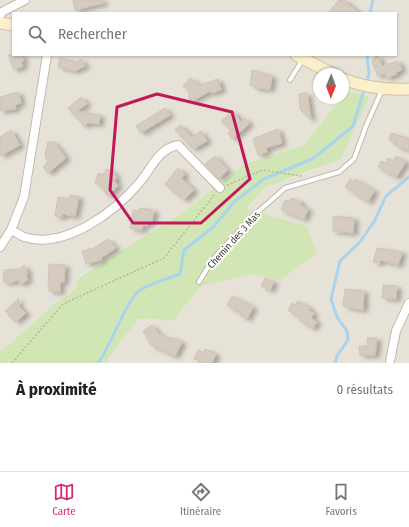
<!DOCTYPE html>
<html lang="fr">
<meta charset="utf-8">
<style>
body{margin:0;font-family:"Fira Sans Condensed",sans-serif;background:#f2f2f2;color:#222}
.compass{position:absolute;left:313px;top:68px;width:36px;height:36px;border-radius:50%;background:#fff;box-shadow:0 1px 3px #0004;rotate:181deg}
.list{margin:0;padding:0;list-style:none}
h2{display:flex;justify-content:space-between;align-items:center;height:52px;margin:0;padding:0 16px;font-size:17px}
h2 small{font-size:13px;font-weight:400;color:#767676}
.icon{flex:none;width:22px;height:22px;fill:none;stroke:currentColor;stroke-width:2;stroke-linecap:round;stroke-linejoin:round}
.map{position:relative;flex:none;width:409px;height:363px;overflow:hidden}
.search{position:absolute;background:#fff;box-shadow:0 1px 3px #0004;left:12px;right:12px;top:12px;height:44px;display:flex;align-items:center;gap:10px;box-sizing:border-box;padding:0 14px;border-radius:0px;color:#767676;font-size:15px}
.sheet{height:108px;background:#fff}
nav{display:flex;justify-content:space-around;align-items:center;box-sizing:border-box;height:56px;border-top:1px solid #e0e0e0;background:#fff;font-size:11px;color:#767676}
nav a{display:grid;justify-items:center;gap:2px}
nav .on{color:#db2777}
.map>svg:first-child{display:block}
.residential{fill:#e7e2d8;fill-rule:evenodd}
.green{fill:#d1e5b5}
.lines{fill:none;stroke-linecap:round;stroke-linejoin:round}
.stream{stroke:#aad3ed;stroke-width:3}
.building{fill:#d5ccbf;stroke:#cfc4b3;filter:url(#shadow)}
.lane-casing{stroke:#bfb8ac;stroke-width:6}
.street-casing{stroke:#bfb8ac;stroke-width:10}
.secondary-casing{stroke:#d1c29b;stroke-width:13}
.path{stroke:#c0b39e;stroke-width:1.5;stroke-dasharray:2 2;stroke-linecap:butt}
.lane{stroke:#fff;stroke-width:4}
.street{stroke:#fff;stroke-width:8}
.secondary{stroke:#fcefcc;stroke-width:11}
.marked{fill:none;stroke:#c2185b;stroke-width:3;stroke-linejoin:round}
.labels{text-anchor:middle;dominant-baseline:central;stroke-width:4;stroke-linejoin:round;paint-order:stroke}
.street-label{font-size:10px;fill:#474138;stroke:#fff}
</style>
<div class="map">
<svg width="409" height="363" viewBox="0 0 409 363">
<defs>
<filter id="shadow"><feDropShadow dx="4.5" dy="2.5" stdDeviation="2" flood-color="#0004"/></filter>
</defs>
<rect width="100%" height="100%" fill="#f4f0e9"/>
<!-- residential -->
<path class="residential" d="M0,0H409V363H105L138,319L174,320L201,286L253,274L280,280L307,226L246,210L266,187L319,168L347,91L343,96V74H319V98H341L304,145L245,164L186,210L79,276L75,289L51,307L0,352ZM13,13H396V55H13Z"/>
<!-- green -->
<path class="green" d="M346,91L369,97L341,159L266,187L246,209L307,226L317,254L280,280L253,274L201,286L174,320L138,319L105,363H0V352L51,307L75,289L79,277L186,210L245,164L304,145L341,98H343Z"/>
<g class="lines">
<!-- stream -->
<g class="stream">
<path d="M370,13L373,0"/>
<path d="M98,363C110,348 127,298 140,290C151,283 167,279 180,274L184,250L212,228L235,201L264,179L314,158L353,126L369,74L367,55"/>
<path d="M335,363L337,356L348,340L347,331L337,317L331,299L340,261L360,242L375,220L386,196L409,177"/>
</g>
</g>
<!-- building -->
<g class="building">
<path d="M73,0H103V3L75,10Z"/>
<path d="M339,0H344L359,13H328Z"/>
<path d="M8,55H22L24,61L21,62L23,66L14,70Z"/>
<path d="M378,56L382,66L398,61L402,70L396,72L397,74L386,78L385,73L378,76L372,62L373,58Z"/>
<path d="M60,58L76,62L81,59L85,66L75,71L58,67Z"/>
<path d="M252,70L272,76L270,89L255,88V86L250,85Z"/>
<path d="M190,78L200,85L218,79L221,90L211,93L210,91L194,100L189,99V91L183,86Z"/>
<path d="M18,92L21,103L15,105L16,109L0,111V97Z"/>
<path d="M307,93L311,120L300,109L299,94Z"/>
<path d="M81,97L87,104L77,111L100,115L99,124L88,123L84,126L68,108Z"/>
<path d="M165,108L170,115L141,133L136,126Z"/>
<path d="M233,111L241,122L245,118L249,124L232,139L228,133L231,130L221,121Z"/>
<path d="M180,125L192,137L201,131L207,141L193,149L175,130Z"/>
<path d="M278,129L282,143L266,148L267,152L258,155L253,139Z"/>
<path d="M11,130L20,145L0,156V137Z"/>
<path d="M391,133L409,139V150L396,146L397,143L389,140Z"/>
<path d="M48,142H54L66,158L48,173L43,167L48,161L45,156Z"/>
<path d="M215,156L228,170L219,179L205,164Z"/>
<path d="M396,156L406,162L396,177L378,167L381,161L386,163L388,158L394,161Z"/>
<path d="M178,168L185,175L181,178L194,190L184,200L165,184Z"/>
<path d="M106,169L112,171L117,178L114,180L118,186L108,196L100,185L95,183L98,173L104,175Z"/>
<path d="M350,179L354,181L355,179L374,191L368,202L345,187Z"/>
<path d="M70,195L79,197L75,216L63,214L62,217L55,216L58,197L69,199Z"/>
<path d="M291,198L302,202L300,205L308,209L304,219L281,210L285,200L290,201Z"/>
<path d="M140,208L154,210L152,222H148L147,226L143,225L142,230L130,228L133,210L139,211Z"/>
<path d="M338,216L354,218L353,233L333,231V217H338Z"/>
<path d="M108,239L116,248L101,258L102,260L86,264L82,251L94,248Z"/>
<path d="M377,248L402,252L398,265L381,260L380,263L373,262Z"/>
<path d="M49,264L65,265L64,282H60V292L49,291V285L48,284Z"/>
<path d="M24,265L28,274L26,275L28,280L20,284L18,280L13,282H3L4,270L19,269Z"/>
<path d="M265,278L274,282L270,290L261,286Z"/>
<path d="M383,285L397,286L396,299L382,298Z"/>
<path d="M345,289L364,291L363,310L343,306Z"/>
<path d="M232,296L253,307L247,319L240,315L241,313L227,305Z"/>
<path d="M19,298L18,305L26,313L16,322L5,311Z"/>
<path d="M298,301L310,308L309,310L314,313L311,318L317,322L313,328L299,320L300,318L288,310L292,303L295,305Z"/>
<path d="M152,325L158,333L170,340L172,337L182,342L175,356L151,345L143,331Z"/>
<path d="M367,338H377L375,355H360L359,346H368Z"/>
<path d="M205,349L216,354L212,363H200V361L194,359L198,350L204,353Z"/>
</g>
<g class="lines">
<defs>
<g id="lane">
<path d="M290,80L303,59"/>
<path d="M199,282L213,259L251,218L285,188L339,172L354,159L366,126L382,90"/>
</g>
<g id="street">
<path d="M0,16L2,12L25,0"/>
<path d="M11,230C15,232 20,235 24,237C65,250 116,211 140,182C152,168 158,149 178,145L220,188"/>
<path d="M0,247L11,230L24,197L47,55"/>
<path d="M390,361L396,331L409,303"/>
</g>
<g id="secondary">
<path d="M0,23L13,25"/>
<path d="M296,55L333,74"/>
<path d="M343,79C365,88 385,90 409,89"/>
</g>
</defs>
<!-- lane casing -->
<use href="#lane" class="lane-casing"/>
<!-- street casing -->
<use href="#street" class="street-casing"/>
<!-- secondary casing -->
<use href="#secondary" class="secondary-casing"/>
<!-- path -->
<g class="path">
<path d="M227,185L263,170L302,176"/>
<path d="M12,363L63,304L164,258L215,194"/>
</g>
<!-- lane -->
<use href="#lane" class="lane"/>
<!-- street -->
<use href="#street" class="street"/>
<!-- secondary -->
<use href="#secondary" class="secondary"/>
</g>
<!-- marked area -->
<path class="marked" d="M157,94L232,112L250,179L201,223H133L110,190L117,107Z"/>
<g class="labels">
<!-- street labels -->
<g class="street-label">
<text transform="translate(234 240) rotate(-48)">Chemin des 3 Mas</text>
</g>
</g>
</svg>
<svg class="compass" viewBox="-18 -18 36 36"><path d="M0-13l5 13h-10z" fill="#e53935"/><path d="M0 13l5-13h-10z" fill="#767676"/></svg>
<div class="search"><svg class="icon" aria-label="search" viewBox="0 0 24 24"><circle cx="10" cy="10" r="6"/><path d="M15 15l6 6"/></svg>Rechercher</div>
</div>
<section class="sheet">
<h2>À proximité<small>0 résultats</small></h2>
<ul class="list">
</ul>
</section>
<nav>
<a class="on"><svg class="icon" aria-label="map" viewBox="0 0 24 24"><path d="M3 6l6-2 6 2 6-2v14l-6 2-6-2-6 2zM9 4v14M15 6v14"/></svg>Carte</a>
<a><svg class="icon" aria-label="directions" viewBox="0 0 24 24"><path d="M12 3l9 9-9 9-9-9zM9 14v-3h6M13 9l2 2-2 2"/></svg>Itinéraire</a>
<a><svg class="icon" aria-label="saved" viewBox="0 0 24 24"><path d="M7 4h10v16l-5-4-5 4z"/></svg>Favoris</a>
</nav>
